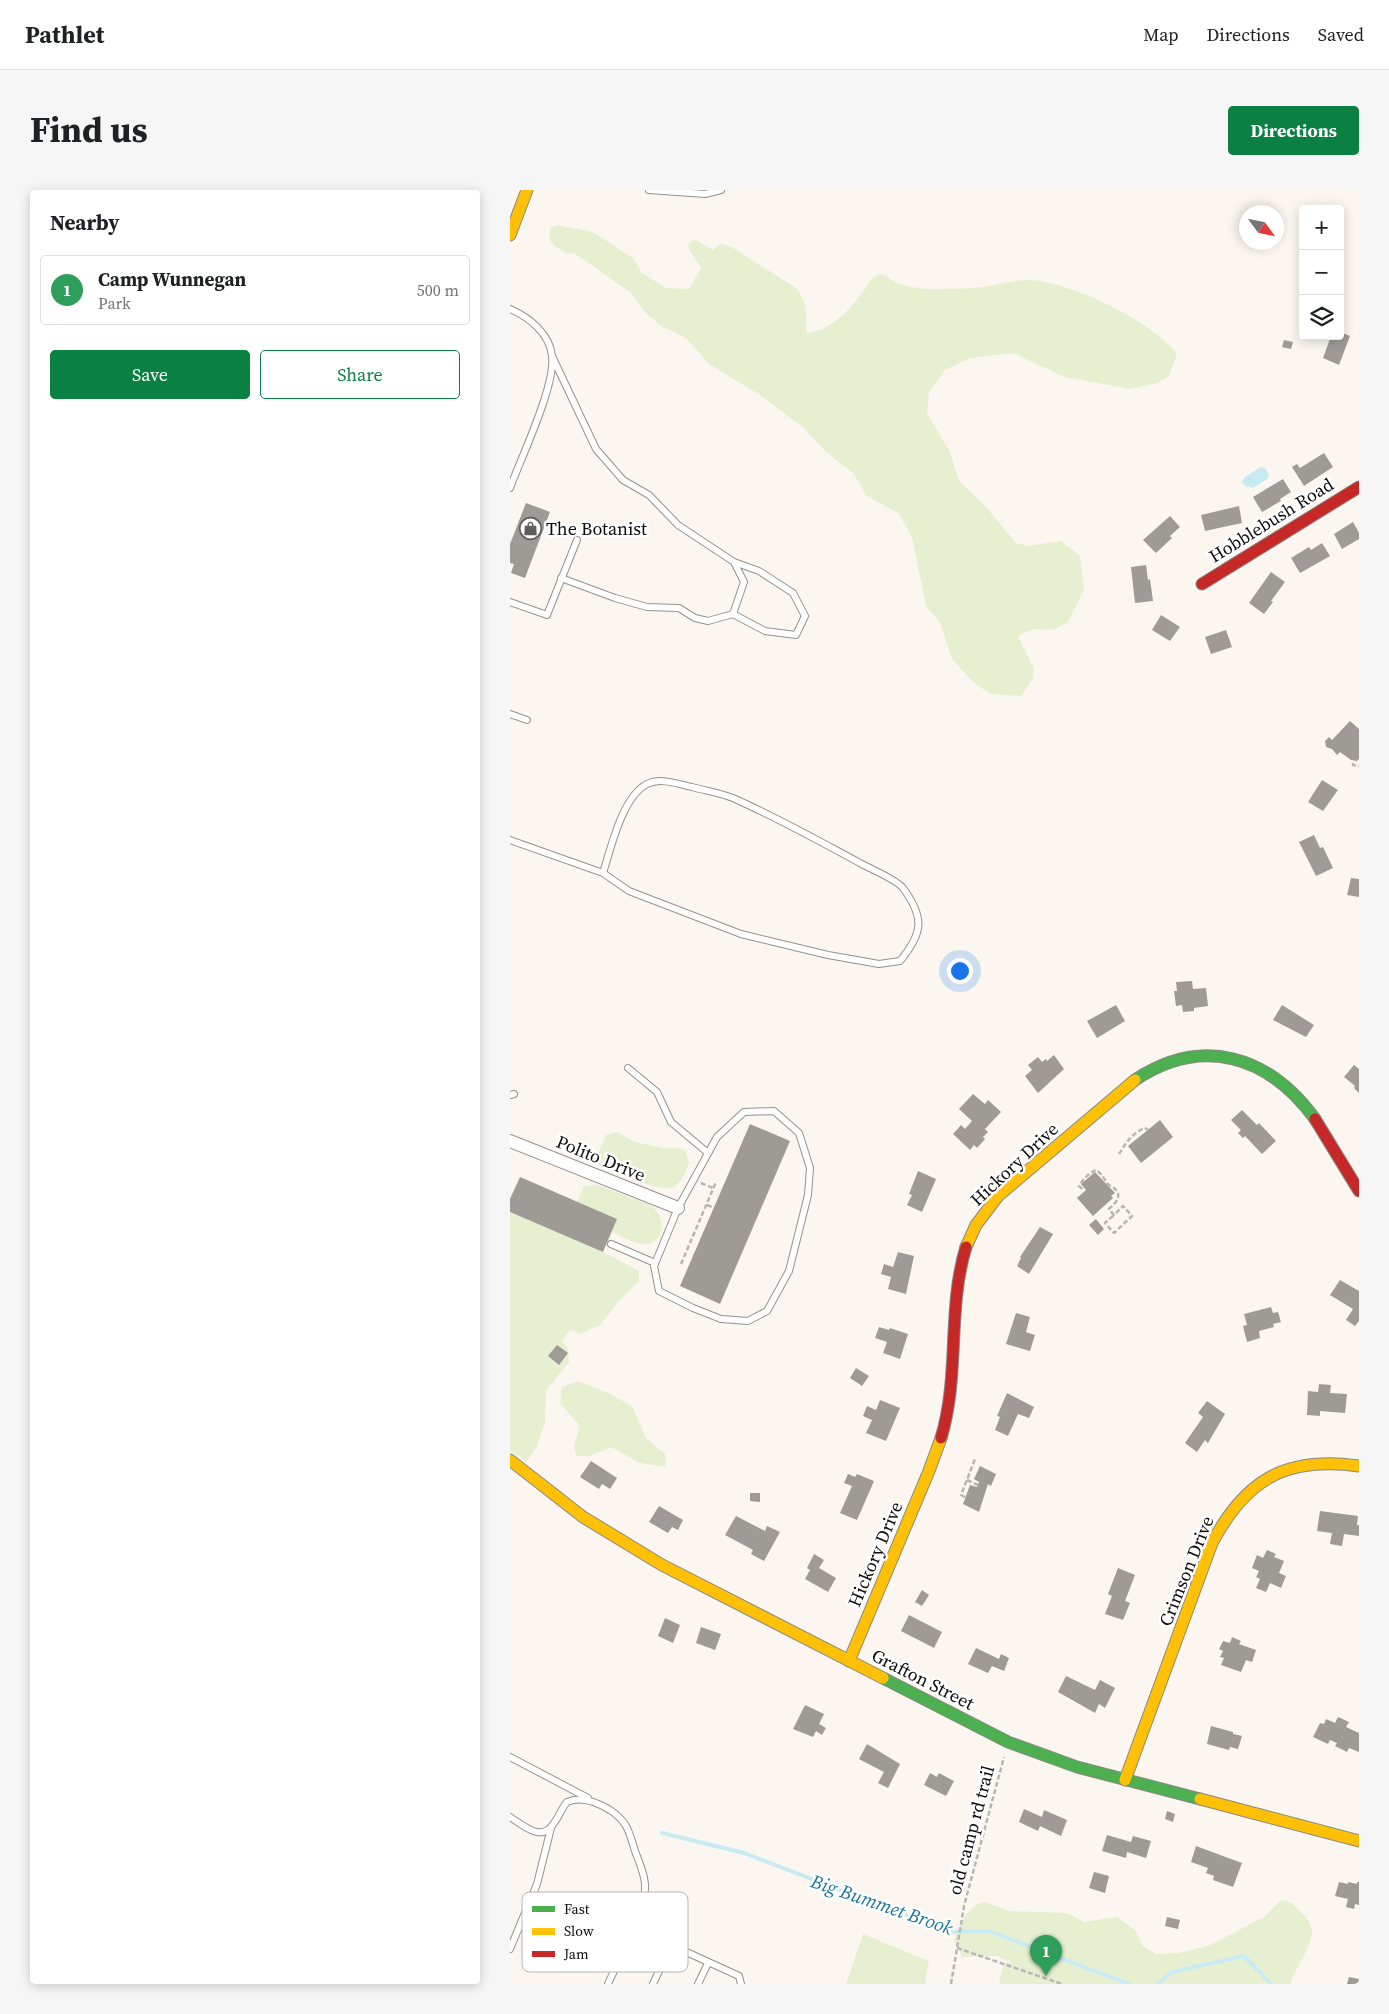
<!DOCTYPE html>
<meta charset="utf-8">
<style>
body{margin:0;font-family:"Source Serif 4",serif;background:#f6f6f6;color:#202124}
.controls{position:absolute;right:15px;top:15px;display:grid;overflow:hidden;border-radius:5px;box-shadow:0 2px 12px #0003}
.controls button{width:45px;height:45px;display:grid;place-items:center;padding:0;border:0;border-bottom:1px solid #e0e0e0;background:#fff;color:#202124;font:25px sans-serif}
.compass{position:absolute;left:729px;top:15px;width:45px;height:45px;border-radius:50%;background:#fff;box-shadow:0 2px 12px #0003;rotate:123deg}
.you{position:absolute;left:449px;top:780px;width:18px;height:18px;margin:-12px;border:4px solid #fff;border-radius:50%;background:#1a73e8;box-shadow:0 0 0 8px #1a73e833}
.badge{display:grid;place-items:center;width:32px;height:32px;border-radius:50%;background:#0b8043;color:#fff;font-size:16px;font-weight:700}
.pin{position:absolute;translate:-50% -41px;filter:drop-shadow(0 1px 2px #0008)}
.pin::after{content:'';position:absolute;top:26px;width:18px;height:15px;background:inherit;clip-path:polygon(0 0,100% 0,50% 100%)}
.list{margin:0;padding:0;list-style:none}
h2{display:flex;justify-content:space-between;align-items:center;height:65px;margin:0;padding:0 20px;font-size:21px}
h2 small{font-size:16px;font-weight:400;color:#757577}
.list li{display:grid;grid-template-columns:32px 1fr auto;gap:15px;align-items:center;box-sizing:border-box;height:70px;margin:0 10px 10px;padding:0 10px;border:1px solid #e0e0e0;border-radius:5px}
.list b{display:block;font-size:19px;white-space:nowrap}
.list p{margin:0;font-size:16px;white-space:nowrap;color:#757577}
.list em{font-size:16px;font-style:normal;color:#757577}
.actions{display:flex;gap:10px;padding:15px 20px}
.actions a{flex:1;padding:11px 0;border:1px solid #0b8043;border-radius:5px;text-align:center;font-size:18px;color:#0b8043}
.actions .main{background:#0b8043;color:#fff}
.icon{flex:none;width:28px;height:28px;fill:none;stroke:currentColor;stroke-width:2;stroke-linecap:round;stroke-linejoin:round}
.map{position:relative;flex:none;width:849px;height:1794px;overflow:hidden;border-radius:5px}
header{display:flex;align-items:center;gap:30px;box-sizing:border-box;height:70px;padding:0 25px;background:#fff;border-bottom:1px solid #e0e0e0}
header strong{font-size:24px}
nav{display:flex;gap:28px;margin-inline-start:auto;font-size:18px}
.intro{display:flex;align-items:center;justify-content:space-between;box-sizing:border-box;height:120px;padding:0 30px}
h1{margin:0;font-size:35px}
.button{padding:12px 22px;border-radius:5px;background:#0b8043;color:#fff;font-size:18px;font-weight:700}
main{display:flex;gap:30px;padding:0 30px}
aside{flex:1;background:#fff;border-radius:5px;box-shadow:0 2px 12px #0003}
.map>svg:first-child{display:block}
.green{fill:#e7efd1}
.water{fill:#c8eaf3}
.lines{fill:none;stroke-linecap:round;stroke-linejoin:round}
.stream{stroke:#c8eaf3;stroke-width:4}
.building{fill:#9e9a96}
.lane-casing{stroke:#94928f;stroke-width:8}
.street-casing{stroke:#94928f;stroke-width:14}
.fast-casing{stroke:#8a8885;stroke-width:13}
.slow-casing{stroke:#8a8885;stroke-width:13}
.jam-casing{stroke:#8a8885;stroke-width:13}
.path{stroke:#b7b6b5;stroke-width:2.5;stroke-dasharray:5 2.5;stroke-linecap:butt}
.lane{stroke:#fefefd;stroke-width:6}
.street{stroke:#fefefd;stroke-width:12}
.fast{stroke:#4caf50;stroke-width:11}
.slow{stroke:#ffc107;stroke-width:11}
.jam{stroke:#c62828;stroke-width:11}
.labels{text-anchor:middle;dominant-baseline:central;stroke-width:5;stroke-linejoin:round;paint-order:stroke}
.street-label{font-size:18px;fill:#0c0c0c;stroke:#fff}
.poi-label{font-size:18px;fill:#0c0c0c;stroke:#fff;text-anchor:start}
.water-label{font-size:19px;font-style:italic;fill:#19759a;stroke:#fff}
.key{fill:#fff;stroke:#b6b6b6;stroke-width:1}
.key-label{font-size:14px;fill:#0c0c0c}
</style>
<header>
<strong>Pathlet</strong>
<nav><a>Map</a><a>Directions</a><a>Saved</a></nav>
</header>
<div class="intro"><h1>Find us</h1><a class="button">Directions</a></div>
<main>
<aside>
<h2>Nearby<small></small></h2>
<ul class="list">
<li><span class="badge" style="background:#2e9e5b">1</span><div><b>Camp Wunnegan</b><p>Park</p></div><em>500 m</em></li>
</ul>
<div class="actions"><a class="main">Save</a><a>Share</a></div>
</aside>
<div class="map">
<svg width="849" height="1794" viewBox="0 0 849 1794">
<rect width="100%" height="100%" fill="#fbf7f0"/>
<!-- green -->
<g class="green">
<path d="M47,35L83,42L123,68L132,83L156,98L179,99L191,78L177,56L181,51L186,50L203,60L210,54L220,56L286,98C298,112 296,126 297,143C322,141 340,119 355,99C358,95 361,87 367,85C374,82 378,88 383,91C390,96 407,98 416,99C434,99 454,99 473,97C488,95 506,89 521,90C563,93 642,131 667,164L659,186L648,193L620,199L555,187L503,163L460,168L435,180L419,202L417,223L440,262L449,291L475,316L506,353L519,356L551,351L570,366L574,400L558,432L543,440L523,439L508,446L523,477V488L511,506L480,504L463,492L442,469L430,432L416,416L402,347L389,324L356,305L344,284L315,261L295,239L250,205L199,174L176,148L151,136L135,122L120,102L64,63L58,64C45,56 37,55 40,38Z"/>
<path d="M107,942L125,952L153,958H169L176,961L179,974C175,982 172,992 164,997C152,1004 101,980 86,974L85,971L96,945Z"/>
<path d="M88,995L142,1016C158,1030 154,1056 132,1054C122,1053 111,1046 102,1042L107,1029L67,1012L74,996Z"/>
<path d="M0,1022L93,1062L129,1081V1091L108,1112L90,1135L70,1144L60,1139L52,1152L58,1158L59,1172L36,1201L35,1233L27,1256L16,1272L0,1260Z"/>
<path d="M68,1191L100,1204L122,1216L136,1248L155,1264L156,1277L130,1273L101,1257L80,1266H66L64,1255L70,1236L50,1213L52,1197Z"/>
<path d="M771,1710C780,1710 785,1716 791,1722C796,1727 802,1734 802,1742C802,1754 788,1776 782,1788L781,1794H489L494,1773H502L487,1766L452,1767L444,1749L456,1724L467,1714L476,1712L499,1721L557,1723L574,1732L607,1727L625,1740L633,1756L646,1764L668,1763L698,1756L754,1727Z"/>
<path d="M353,1744L419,1771L415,1794H336Z"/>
</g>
<!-- water -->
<path class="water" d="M751,277L755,278L759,284L757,289L743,298L738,296L736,297L732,292L735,287Z"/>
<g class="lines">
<!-- stream -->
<g class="stream">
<path d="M152,1643L234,1663L439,1742L479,1741L619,1794"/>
<path d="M648,1794L662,1782L734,1766L761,1794"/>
</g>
</g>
<!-- building -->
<g class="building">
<path d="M830,142L840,146L829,175L813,168L821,146H830Z"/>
<path d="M774,150L783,152L781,159L772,157Z"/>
<path d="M814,263L823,277L794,296L782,277L787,274L790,278Z"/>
<path d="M773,289L781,302L770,309L771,311L752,322L743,307Z"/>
<path d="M16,313L40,322L15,388L1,383L4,374L0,373V354Z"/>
<path d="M729,316L732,333L695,341L691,325Z"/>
<path d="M660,326L670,337L660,346L662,348L646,363L633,350Z"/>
<path d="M843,332L849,343V349L832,359L824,344Z"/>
<path d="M812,353L820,366L790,383L781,368L799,357L801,360Z"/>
<path d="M636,375L638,390L640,389L643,411L625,413L621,377Z"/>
<path d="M761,382L775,392L761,411L763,412L754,424L739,413Z"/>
<path d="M651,425L670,437L660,451L642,440Z"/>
<path d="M716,440L722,457L701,464L695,447Z"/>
<path d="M840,531L849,539V569L847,571L841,570L830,562L827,565L822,559L816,557L815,551L819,547L822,550Z"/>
<path d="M812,590L828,600L813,621L798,612Z"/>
<path d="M804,645L810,658L813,657L823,678L806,686L789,652Z"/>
<path d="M841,688L849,689V707L837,705Z"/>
<path d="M682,791L683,799L696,798L698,816L684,818V821L673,822L672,815L666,816L664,801H667L666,792Z"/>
<path d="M606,815L615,831L587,848L577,831Z"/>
<path d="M772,815L804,835L796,847L763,830Z"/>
<path d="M544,865L554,879L528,903L515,886L522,880L518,875L528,867L532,872L536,869L537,871Z"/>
<path d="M844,875L849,879V903L844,898L845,896L834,887Z"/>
<path d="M463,904L475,914L478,910L491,922L475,939L478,942L473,947L475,949L467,958L464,955L460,960L443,944L451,935L455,939L462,931L449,919Z"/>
<path d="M732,920L747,935L749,933L766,951L752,964L735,946L733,948L728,943L731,940L721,930Z"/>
<path d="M650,930L663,947L631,973L618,956Z"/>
<path d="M240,934L280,951L210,1114L170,1096Z"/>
<path d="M408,981L426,989L412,1022L397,1015L402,1005L399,1004Z"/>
<path d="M585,982L605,1003L601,1006L603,1008L583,1026L567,1008L576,1000L571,994Z"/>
<path d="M10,987L107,1029L93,1062L0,1022V1009Z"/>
<path d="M586,1029L594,1039L588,1045L579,1035Z"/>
<path d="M530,1037L543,1044L519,1084L507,1076L511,1068L510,1067Z"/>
<path d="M388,1062L404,1066L396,1104L378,1099L381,1087L371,1084L374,1074L383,1077Z"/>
<path d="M830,1090L849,1101V1131L845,1136L836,1130L843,1119L820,1105Z"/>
<path d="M761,1117L763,1123L768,1122L771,1132L763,1134L764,1137L749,1141L750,1148L737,1152L733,1136L737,1135L734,1124Z"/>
<path d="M506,1123L520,1127L516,1142L525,1145L520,1161L496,1154Z"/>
<path d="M369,1137L379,1140L380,1138L398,1144L390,1169L373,1163L377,1152L365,1148Z"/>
<path d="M47,1155L58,1163L49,1175L38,1166Z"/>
<path d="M346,1178L359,1186L352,1196L340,1188Z"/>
<path d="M809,1194L821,1195L820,1203L837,1204L835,1223L810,1221V1226L797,1225L798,1201L808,1202Z"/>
<path d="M497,1203L524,1217L519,1228L508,1224L498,1246L485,1240L490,1227L487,1226Z"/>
<path d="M370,1210L390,1218L376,1251L356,1243L362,1230L353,1226L357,1216L366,1220Z"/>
<path d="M697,1211L715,1224L698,1253L695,1250L687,1262L675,1253L693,1227L688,1223Z"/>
<path d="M81,1271L107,1288L100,1299L92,1294L89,1299L70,1287Z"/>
<path d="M470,1276L486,1284L481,1296L478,1294L469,1322L453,1314L460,1295L467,1297L468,1295L469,1292L464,1289Z"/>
<path d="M338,1284L345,1287L347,1284L364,1291L347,1330L330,1323L342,1296L334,1293Z"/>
<path d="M240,1303H250V1312L240,1311Z"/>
<path d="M149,1316L173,1330L168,1340L162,1337L158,1343L139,1332Z"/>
<path d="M810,1321L848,1326L847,1335H849V1346L834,1344L832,1356L820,1354L822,1343L807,1341Z"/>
<path d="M226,1326L255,1341L257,1336L270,1342L254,1371L241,1364L243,1360L215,1345Z"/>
<path d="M757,1360L766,1364L764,1367L774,1371L769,1383L776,1386L771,1398L760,1393L756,1402L746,1398L750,1389L746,1387L749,1381L742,1378L747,1365L753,1368Z"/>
<path d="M304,1364L314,1370L309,1378L326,1388L318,1402L295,1389L300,1380L297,1378Z"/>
<path d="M608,1378L625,1385L615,1411L620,1413L613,1430L595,1424L602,1406L598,1404Z"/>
<path d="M412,1400L419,1405L412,1416L405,1412Z"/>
<path d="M399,1425L432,1442L424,1458L391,1441Z"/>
<path d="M155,1428L170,1435L163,1453L148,1446Z"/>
<path d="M191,1437L211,1444L205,1460L186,1453Z"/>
<path d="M722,1447L731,1451L729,1454L746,1460L742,1472L736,1470L731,1482L711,1475L714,1468L710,1467L713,1461L709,1459L713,1451L720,1453Z"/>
<path d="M466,1458L489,1469L491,1464L499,1468L494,1481L482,1476L478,1483L458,1474Z"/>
<path d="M556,1486L585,1500L590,1490L605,1498L595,1518L589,1514L585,1523L548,1502Z"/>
<path d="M295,1515L314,1524L309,1534L316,1538L312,1545L306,1541L303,1547L283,1539Z"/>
<path d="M828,1527L839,1532L836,1537L849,1543V1562L839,1558L837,1562L825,1556L827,1553L820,1550L818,1554L803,1547L810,1533L814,1534L816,1529L825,1533Z"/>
<path d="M701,1536L723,1542V1544L732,1546L728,1559L720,1557L719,1560L697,1554Z"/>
<path d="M357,1554L390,1574L378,1598L368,1593L374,1582L349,1569Z"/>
<path d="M420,1583L427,1587L429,1583L444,1591L436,1606L414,1595Z"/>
<path d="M514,1619L532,1627L534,1620L557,1630L551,1646L530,1636L528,1641L509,1632Z"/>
<path d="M657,1621L665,1624L663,1632L655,1629Z"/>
<path d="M597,1645L621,1652L623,1646L641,1651L636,1668L617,1662L616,1668L592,1661Z"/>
<path d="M686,1656L732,1673L723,1697L703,1690L704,1686L696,1683L698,1678L681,1672Z"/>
<path d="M584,1682L599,1686L595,1703L579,1698Z"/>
<path d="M829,1692L838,1694V1692L847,1694V1692H849V1715L845,1714L844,1719L836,1717L838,1709L825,1706Z"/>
<path d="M657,1727L670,1730L668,1739L655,1736Z"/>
<path d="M839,1787L849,1789V1794H837Z"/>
</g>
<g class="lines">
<defs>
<g id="lane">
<path d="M139,0L195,4L211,0"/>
<path d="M0,119C19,127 40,144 42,166C46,195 11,268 0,298"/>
<path d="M42,166L86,259L113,290L139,305L168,335L224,372L234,392L223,424L255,441L286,445L295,426L283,403L249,381L224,372"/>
<path d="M51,388L105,408L137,417L169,418L185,428L198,431L223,424"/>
<path d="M0,412L37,425L67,350"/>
<path d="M0,524L17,530"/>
<path d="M0,650L93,683L119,701L231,744L318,765L369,774L390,771C413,743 415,728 393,698C386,689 360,679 350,673C309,651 268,628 225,609C212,603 196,601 182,597C167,594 151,587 137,594C112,607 101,658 93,683"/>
<path d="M118,878L147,902L161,932L198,963"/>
<path d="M0,905L4,904"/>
<path d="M264,921L289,943L300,978L298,1005L279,1081L257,1121L238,1131L211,1129L183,1118L149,1101L144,1076L168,1018L207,947L234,922Z"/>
<path d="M101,1054L145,1073"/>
<path d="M0,1567L78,1608"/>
<path d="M0,1627C14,1636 32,1653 44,1633C49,1627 51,1619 57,1612C71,1606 87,1612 100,1620C118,1632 119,1642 125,1661C129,1672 134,1682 135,1694C137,1721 109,1768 98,1794"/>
<path d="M123,1739L161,1755"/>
<path d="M0,1759L27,1694L41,1638"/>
<path d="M143,1794L161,1755L229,1786L231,1794"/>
<path d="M188,1794L198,1773"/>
</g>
<path id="street" d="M0,951L168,1018"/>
<g id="fast">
<path d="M625,890C693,845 759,866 805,929"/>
<path d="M373,1488L498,1552L567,1577L690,1609"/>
</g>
<g id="slow">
<path d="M0,45L17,0"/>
<path d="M456,1057L466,1035L488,1006L625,890"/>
<path d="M0,1270L73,1327L152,1375L373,1488"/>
<path d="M339,1471L419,1281L431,1248"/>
<path d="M615,1590L702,1353C736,1289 776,1266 849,1276"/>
<path d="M690,1609L849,1651"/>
</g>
<g id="jam">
<path d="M692,394L849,297"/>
<path d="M805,929L849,1001"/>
<path d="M431,1248C450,1186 437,1119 456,1057"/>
</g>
</defs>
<!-- lane casing -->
<use href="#lane" class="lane-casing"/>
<!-- street casing -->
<use href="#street" class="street-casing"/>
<!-- fast casing -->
<use href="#fast" class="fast-casing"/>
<!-- slow casing -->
<use href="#slow" class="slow-casing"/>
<!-- jam casing -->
<use href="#jam" class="jam-casing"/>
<!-- path -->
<g class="path">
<path d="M843,573V575L849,576"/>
<path d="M609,964C615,954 623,942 635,938L638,940"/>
<path d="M191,993L203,998"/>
<path d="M572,999L569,996C573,989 579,983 586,980C593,984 594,990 599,995C601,997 604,997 605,999C613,1007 605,1013 599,1019L604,1025L613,1016L622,1026L604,1043L595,1033L604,1025"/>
<path d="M197,1015L204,1018"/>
<path d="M171,1074L206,992"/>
<path d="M457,1290L468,1295"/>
<path d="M455,1307L451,1305L465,1269"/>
<path d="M447,1758L552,1794"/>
<path d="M441,1794L454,1716L494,1567"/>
</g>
<!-- lane -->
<use href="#lane" class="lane"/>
<!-- street -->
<use href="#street" class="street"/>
<!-- fast -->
<use href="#fast" class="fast"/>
<!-- slow -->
<use href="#slow" class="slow"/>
<!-- jam -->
<use href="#jam" class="jam"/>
</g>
<!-- icons -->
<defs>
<symbol id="shop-ring" viewBox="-11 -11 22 22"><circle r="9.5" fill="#fff" stroke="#605e5c" stroke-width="1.5"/><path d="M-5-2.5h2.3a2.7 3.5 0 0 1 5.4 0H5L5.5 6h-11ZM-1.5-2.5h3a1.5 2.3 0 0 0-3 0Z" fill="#605e5c"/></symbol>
</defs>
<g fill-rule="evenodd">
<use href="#shop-ring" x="8" y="326" width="25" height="25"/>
</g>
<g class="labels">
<!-- street labels -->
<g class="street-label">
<text transform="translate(761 330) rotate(-32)">Hobblebush Road</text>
<text transform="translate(91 968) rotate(22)">Polito Drive</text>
<text transform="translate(504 974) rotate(-43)">Hickory Drive</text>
<text transform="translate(365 1364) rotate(-67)">Hickory Drive</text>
<text transform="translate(676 1381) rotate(-68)">Crimson Drive</text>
<text transform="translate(413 1489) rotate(27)">Grafton Street</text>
<text transform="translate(461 1640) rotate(-75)">old camp rd trail</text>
</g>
<!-- poi labels -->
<g class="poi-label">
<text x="36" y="338">The Botanist</text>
</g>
<!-- water labels -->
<g class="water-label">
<text transform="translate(372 1714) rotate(19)">Big Bummet Brook</text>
</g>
</g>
<!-- legend -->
<rect x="12" y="1702" width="166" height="80" rx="8" class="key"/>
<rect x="22" y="1716" width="23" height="6" fill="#4caf50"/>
<rect x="22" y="1738" width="23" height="7" fill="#ffc107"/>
<rect x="22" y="1761" width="23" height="6" fill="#c62828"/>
<g class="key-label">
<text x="54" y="1724">Fast</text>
<text x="54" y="1746">Slow</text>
<text x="54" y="1769">Jam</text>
</g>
</svg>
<div class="controls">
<button>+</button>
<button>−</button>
<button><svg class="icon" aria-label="layers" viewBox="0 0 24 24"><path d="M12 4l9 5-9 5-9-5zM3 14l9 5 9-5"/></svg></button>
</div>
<svg class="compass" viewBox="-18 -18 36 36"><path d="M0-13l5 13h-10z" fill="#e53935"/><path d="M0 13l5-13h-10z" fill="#757577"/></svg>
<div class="you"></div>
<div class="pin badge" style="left:536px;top:1786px;background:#2e9e5b">1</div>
</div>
</main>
